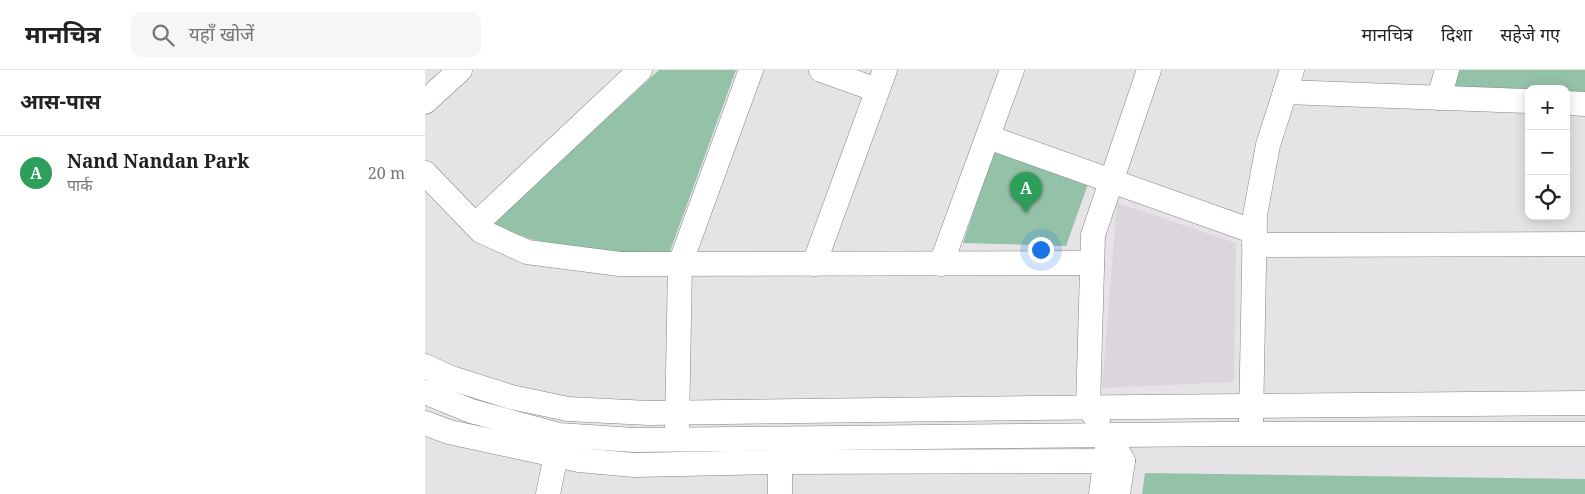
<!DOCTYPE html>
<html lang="hi">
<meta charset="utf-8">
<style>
body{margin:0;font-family:"Noto Serif","Noto Sans Devanagari",serif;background:#f6f6f6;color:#222}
.controls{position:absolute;right:15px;top:15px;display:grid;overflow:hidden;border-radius:10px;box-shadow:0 2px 12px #0003}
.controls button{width:45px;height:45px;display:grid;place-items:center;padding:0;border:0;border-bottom:1px solid #e0e0e0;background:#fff;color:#222;font:25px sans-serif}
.you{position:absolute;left:615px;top:179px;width:18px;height:18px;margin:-12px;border:4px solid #fff;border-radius:50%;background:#1a73e8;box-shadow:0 0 0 8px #1a73e833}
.badge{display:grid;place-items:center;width:32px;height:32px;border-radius:50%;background:#111827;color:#fff;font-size:16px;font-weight:700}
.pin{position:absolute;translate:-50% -41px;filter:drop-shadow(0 1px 2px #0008)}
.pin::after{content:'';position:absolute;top:26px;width:18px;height:15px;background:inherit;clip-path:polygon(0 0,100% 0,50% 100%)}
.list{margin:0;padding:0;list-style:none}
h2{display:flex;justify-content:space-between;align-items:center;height:65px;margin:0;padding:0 20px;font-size:21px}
h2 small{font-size:16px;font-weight:400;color:#767676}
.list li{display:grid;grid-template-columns:32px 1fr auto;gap:15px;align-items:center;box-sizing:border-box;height:75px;padding:0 20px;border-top:1px solid #e0e0e0}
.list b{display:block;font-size:19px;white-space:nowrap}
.list p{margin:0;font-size:16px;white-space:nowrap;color:#767676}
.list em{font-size:16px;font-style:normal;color:#767676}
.icon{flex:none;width:28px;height:28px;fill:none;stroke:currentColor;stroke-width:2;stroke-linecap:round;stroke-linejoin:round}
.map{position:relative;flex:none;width:1160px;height:424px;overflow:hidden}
header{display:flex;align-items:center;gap:30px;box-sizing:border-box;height:70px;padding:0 25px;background:#fff;border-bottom:1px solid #e0e0e0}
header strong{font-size:24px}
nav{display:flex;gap:28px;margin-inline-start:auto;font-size:18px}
.search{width:350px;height:45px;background:#f6f6f6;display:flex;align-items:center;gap:12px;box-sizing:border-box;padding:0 18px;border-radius:10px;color:#767676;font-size:19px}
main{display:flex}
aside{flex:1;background:#fff}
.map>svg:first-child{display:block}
.built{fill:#dcd5de}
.green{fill:#94c2a8}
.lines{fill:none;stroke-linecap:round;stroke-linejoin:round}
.minor-casing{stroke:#868386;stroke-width:25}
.minor{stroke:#fff;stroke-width:24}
</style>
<header>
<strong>मानचित्र</strong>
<div class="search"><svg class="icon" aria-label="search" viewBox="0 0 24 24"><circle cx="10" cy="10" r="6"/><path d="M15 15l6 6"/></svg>यहाँ खोजें</div>
<nav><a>मानचित्र</a><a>दिशा</a><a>सहेजे गए</a></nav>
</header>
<main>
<aside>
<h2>आस-पास<small></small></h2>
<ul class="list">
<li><span class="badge" style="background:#2e9e5b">A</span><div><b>Nand Nandan Park</b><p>पार्क</p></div><em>20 m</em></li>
</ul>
</aside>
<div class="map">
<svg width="1160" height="424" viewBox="0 0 1160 424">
<rect width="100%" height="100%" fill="#e6e3e6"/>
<!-- built -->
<path class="built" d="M692,133L811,173L809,312L677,318Z"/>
<!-- green -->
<g class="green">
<path d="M234,0H311L244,184L177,183L105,169L66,154Z"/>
<path d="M1033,0H1160V22H1141V19L1104,20L1027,16Z"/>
<path d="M570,79L663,114L641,176L538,173Z"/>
<path d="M720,403L1160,409V424H717Z"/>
</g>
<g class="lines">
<defs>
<g id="minor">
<path d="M396,0L452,20"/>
<path d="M860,22L1104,31"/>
<path d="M1014,28L1022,0"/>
<path d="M0,32L35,0"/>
<path d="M1141,33L1160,34"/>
<path d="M563,67L830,162"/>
<path d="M0,103L56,161L102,182L195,194L667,193"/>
<path d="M50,155L215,0"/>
<path d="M829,175L1160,174"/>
<path d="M389,194L460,0"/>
<path d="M516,194L587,0"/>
<path d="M0,296L26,308L86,327L143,339L224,343L606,338L1160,333"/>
<path d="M0,322L46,341L134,365L209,370L799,364H1160"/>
<path d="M673,350L663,337L668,165L724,0"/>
<path d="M826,352L830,145L843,75L867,0"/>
<path d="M0,353L24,362L154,390L209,395L355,392L698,391"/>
<path d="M252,358L255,194L326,0"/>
<path d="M355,376V424"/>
<path d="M691,378L698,391L693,424"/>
<path d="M123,424L131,385"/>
<path d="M676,424L682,376"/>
</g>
</defs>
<!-- minor casing -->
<use href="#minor" class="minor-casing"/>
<!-- minor -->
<use href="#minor" class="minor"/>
</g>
</svg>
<div class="controls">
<button>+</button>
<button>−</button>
<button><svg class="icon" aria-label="locate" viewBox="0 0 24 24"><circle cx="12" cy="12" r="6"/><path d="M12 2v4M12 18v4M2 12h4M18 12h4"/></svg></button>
</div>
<div class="you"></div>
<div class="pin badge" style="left:601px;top:143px;background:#2e9e5b">A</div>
</div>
</main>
